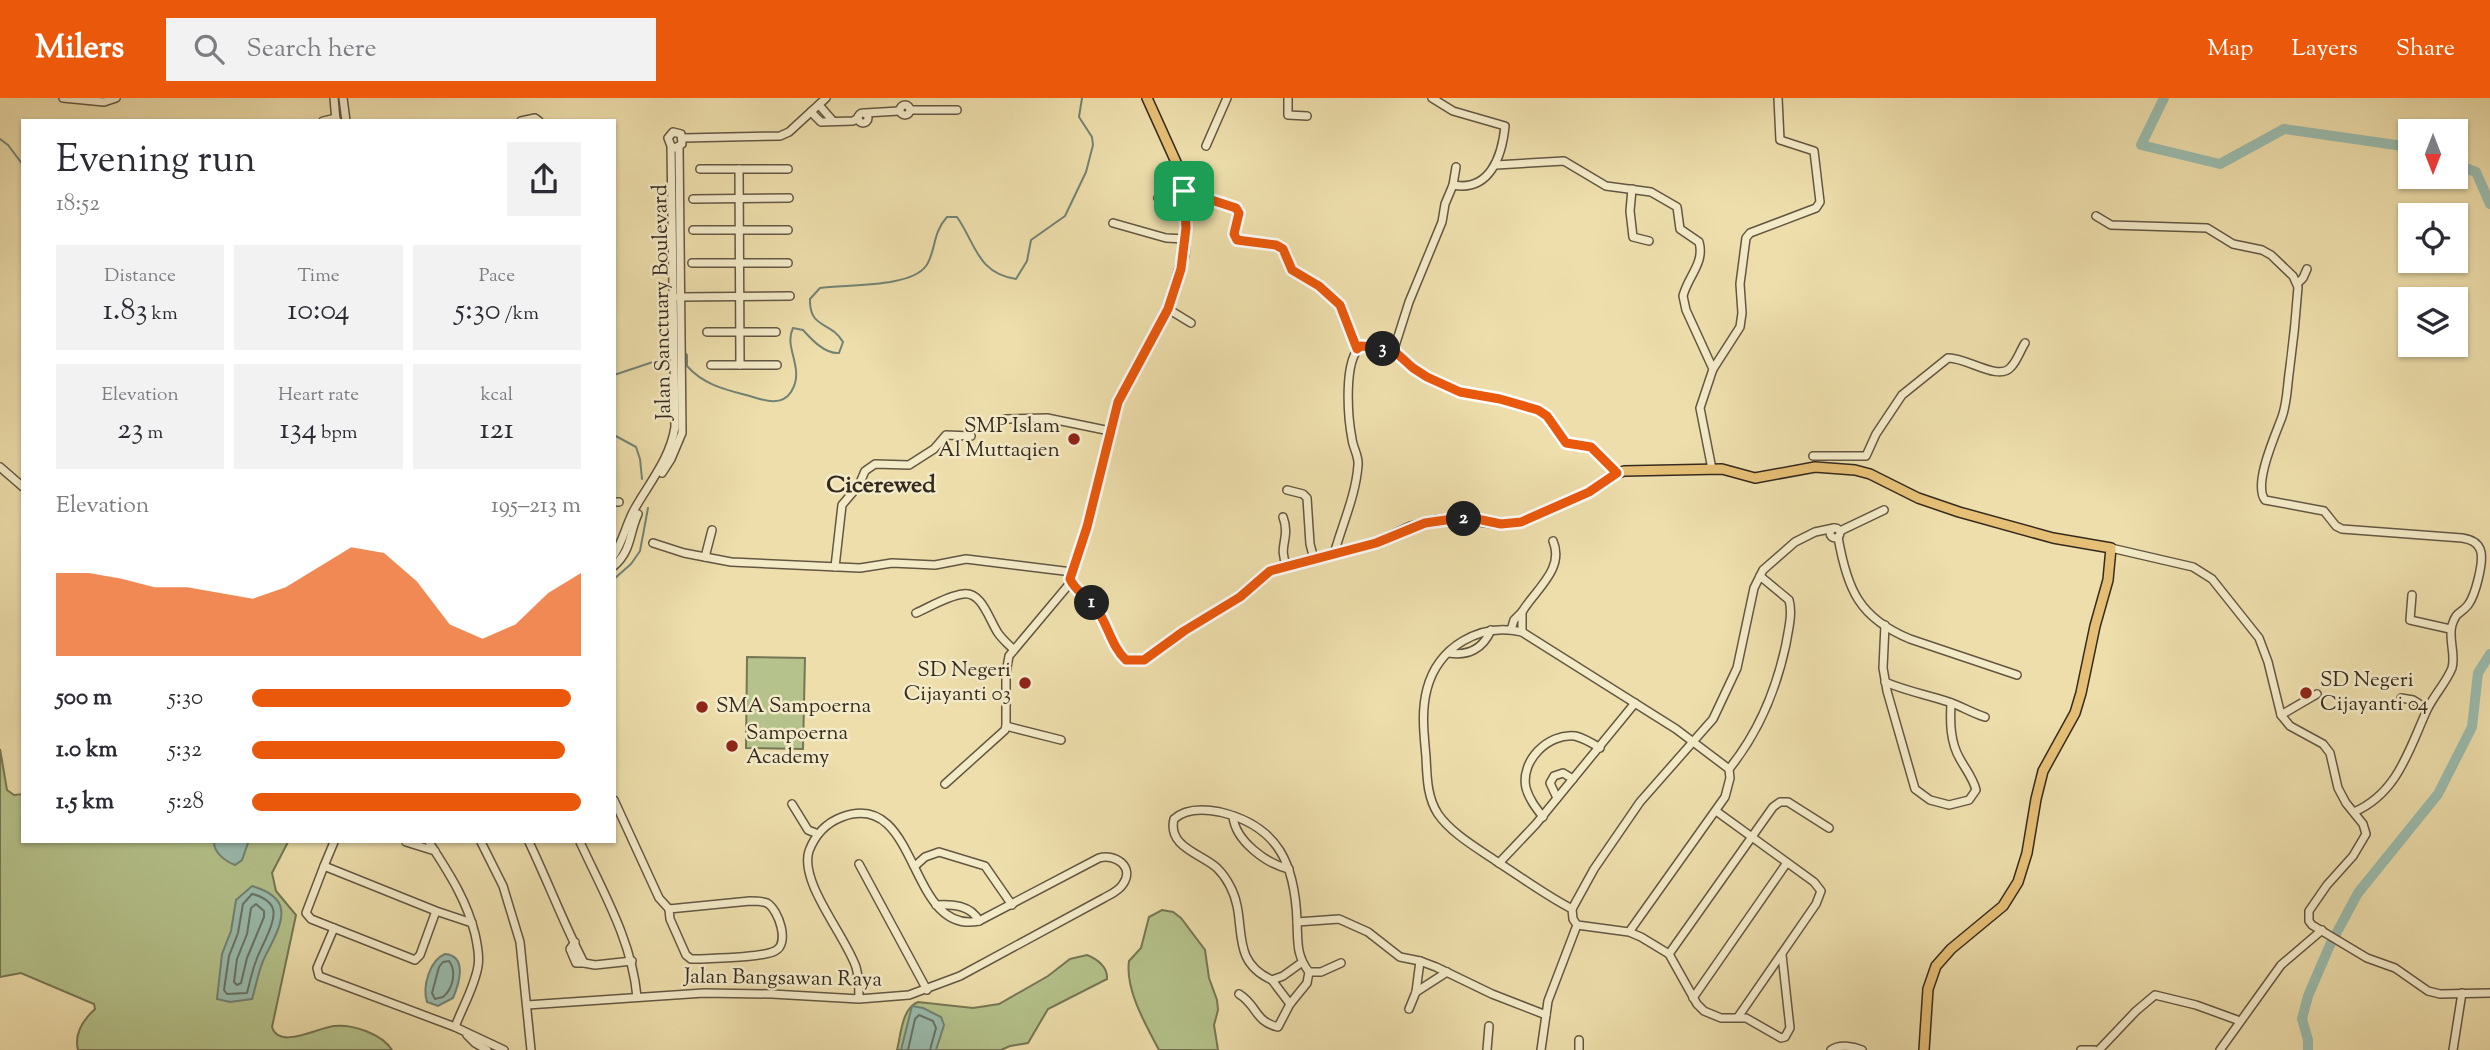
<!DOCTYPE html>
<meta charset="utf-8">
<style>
:root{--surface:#fff;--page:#f2f2f3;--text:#2b2b33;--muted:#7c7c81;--accent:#ea580c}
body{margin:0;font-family:"Sorts Mill Goudy",serif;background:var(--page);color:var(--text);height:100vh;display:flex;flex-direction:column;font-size:26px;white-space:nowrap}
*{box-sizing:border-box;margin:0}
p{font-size:23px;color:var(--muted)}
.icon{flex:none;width:38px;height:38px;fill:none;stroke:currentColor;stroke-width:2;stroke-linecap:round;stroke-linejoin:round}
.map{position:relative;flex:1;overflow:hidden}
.side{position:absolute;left:21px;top:21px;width:595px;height:724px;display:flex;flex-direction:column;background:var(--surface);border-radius:0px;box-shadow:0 2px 5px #0004}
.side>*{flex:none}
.needle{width:46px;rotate:180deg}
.controls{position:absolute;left:2398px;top:21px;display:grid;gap:14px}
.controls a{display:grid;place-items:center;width:70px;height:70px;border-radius:0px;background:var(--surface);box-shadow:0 2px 5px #0004;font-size:35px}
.pin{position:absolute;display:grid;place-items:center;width:60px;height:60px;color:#fff;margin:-30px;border-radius:14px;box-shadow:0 4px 10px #0006}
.km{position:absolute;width:35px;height:35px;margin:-18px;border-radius:50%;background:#222;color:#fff;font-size:19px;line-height:35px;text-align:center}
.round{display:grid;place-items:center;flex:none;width:74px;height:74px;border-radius:0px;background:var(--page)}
.headline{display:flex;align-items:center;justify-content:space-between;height:119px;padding:0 35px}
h1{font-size:38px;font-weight:600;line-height:52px}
.stats{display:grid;grid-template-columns:repeat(3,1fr);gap:10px;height:119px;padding:7px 35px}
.stats div{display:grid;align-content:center;border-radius:0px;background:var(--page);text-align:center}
.stats b{font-size:30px;font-weight:600}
.stats small{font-size:19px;font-weight:400}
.stats p{font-size:19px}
.chart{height:196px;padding:14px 35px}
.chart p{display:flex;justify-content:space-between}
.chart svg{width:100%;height:126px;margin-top:7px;fill:var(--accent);opacity:.7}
ul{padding:0 35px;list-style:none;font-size:23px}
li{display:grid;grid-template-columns:112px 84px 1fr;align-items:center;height:52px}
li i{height:18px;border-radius:9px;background:var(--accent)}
header{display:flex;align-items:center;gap:42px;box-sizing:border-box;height:98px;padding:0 35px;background:var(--accent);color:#fff}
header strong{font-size:33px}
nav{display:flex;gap:38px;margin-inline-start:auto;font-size:24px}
.search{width:490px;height:63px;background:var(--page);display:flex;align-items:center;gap:18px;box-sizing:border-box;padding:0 24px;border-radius:0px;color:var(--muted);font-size:26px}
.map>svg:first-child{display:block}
.green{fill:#b5c28b;stroke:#757655;stroke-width:2}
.water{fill:#9abcae;stroke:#728275;stroke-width:2}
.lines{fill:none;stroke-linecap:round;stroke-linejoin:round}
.shore{stroke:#687366;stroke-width:2}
.stream{stroke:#728275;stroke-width:2}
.river{stroke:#9abcae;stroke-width:10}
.minor-casing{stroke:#635742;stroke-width:10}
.major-casing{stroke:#352a1f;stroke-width:12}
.minor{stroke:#f3eac8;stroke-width:7}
.major{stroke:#e6bf76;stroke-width:9}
.route-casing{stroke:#fff;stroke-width:14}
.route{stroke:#ea580c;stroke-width:9}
.poi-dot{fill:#8f2418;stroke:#f3eac8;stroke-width:2.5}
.labels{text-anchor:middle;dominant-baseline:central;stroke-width:5;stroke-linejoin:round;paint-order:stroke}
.street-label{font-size:21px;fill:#352a1f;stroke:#f3eac8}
.poi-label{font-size:21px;fill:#352a1f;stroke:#f3eac8;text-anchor:start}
.quarter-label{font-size:24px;font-weight:bold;fill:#352a1f;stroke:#f3eac8}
</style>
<header>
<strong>Milers</strong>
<div class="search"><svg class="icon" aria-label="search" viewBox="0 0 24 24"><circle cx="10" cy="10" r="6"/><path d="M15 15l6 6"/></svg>Search here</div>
<nav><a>Map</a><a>Layers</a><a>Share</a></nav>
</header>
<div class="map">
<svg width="2490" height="952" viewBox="0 0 2490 952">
<rect width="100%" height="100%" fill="#eddeab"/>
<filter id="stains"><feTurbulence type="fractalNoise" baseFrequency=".00286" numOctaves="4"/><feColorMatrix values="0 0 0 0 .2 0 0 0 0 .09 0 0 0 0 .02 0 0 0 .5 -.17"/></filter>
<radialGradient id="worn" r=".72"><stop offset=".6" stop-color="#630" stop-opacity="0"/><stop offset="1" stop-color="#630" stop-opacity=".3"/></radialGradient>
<g class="green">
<path d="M747,559L805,560L803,651L746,650Z"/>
<path d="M0,651L7,692L14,697L23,696V744H288L272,775L276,793L296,817L272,929C279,952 317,930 334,928C353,926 382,936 392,952H78C74,936 83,922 95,911L94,906L21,875L0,879Z"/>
<path d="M1162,812L1173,814L1181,820L1205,852L1209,880L1217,902L1218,912L1214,927L1218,952H1159C1146,927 1125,892 1129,863L1141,850L1149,819Z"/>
<path d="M1087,857C1097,861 1108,869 1107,881L1048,911L1028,945L1010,948L1001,952H897C901,936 902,910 918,904L973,910L999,906L1048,878L1070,861Z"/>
</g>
<g class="water">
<path d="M214,744H247L248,745L242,762L235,767C225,763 214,755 214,744Z"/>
<path d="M252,788C262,791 279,798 281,811C284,827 269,849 263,863C258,875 256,888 252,901L230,904L217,901L222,856L231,833L236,802Z"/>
<path d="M445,856C468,858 459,886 453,900L438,908L427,904C422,888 430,862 445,856Z"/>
<path d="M912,908L923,910L941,919L944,927L936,952H901Z"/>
</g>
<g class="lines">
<g class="shore">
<path d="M252,796C259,797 271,803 273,811C277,824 260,850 256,863C252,873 250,884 247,895L227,896L224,892L229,858L238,835L243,806Z"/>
<path d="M256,806L264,813V819L247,860L241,885L237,887L234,884L237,861L247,836L251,810Z"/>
<path d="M449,863C457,873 453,891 443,899L435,901L432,895L439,869L443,864Z"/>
<path d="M908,952L915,921L919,917L933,923L936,930L930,952"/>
</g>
<g class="stream">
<path d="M0,41L8,47L23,67"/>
<path d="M683,253L687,257V268C703,286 723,291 746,297C760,301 781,310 791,294C806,271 783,250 793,230L803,232C812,242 825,256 839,255L843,244C831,223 809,231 810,201L820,190C846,186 910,190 926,168C936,154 932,135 947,119H957C976,146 977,175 1016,181L1027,163L1031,142L1065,118L1086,74L1093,47L1092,39L1079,19L1082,0"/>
<path d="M614,277L656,263L671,255"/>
<path d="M614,337L636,349L640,361L642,381"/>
<path d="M614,481L631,466L640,453L648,410"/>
</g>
<g class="river">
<path d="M2164,0L2141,47L2220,66L2284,31L2410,49"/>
<path d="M2455,66L2476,74L2490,106"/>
<path d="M2308,952V942L2302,921L2308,898L2330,847L2358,795L2438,696L2472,629L2478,575L2490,556"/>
</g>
<g class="minor-casing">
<g id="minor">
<path d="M63,0L104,4L116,0"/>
<path d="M334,0L336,23"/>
<path d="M343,0L346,23"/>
<path d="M1288,0V17L1307,18"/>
<circle cx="905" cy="12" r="5"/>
<path d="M819,7L833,23"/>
<path d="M910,12H957"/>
<path d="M811,14L821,24L853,23L858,20"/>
<circle cx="863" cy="20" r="5"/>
<path d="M865,15L899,13"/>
<path d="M323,23L336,20"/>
<path d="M521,23L535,20L539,23"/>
<path d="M683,40L780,38L789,34L826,0"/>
<path d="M1206,48L1227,0"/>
<path d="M1496,67L1564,63L1606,88L1651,94L1677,109L1680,131L1699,144C1705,165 1688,178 1683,198L1686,212L1713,271L1700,310L1712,371"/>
<path d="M700,71H788"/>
<path d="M739,71L740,267"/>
<path d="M1453,87L1456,69"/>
<path d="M1632,91L1630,113L1633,139L1649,143"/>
<path d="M1158,100L1184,93L1207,103L1236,110L1239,115L1234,136L1235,141L1276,147L1283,151L1292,172L1319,188L1340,207L1357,251"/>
<path d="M693,101L789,100"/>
<path d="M2096,118L2111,127L2207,130L2233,146L2262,152L2271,157L2293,178L2298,189C2296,218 2293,247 2289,276C2287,291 2287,305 2282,319C2275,338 2253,386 2265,402L2324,413L2336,428L2342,431L2462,440C2469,441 2477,444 2480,451C2485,462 2475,498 2468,507C2460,517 2457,512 2452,527C2448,541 2456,556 2452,570C2446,585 2434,597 2427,612C2409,651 2398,695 2354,714"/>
<path d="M1113,125L1166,140L1185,141"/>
<path d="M693,132H788"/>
<path d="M692,165H788"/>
<path d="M2298,185L2303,180L2307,171"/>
<path d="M679,199L790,198"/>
<path d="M1168,211L1191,225"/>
<path d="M707,234H776"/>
<path d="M1392,251C1411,271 1438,290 1465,295C1489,300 1516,302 1538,312C1551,319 1556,335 1566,344L1591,349L1617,375"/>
<path d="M711,267H777"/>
<path d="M1713,271L1740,229L1742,215L1740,186L1746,140L1750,135L1816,110L1820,104L1814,53L1780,42L1778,0"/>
<path d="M995,324L1005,321L1047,320L1110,333"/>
<path d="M1813,358H1866L1876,336L1902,297L1948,260C1966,259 1999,284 2011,269C2017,263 2020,253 2025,245"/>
<path d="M0,369L23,389"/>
<path d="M662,375L671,361L682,335L679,49"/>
<path d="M1287,392L1303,396L1307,400L1310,446L1314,461"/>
<path d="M614,404H619"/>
<path d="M1283,419C1291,440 1277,449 1287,468"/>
<circle cx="1835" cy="435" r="5"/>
<path d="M1840,433L1884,412"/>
<path d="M1838,439C1847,491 1859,520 1910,541L2017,577"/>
<path d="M653,445L684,455L731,464L860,470L892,465L935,467L966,461L1072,474"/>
<path d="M2111,450L2193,469L2212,481L2259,540L2268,564L2281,617L2290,628L2323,646L2330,655L2338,690L2346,705L2363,726L2366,736L2353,758L2327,787L2309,813V823L2312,827L2367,860L2395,870L2428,893L2440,896L2490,895"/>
<path d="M1334,456C1342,427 1356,397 1358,367C1359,358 1353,350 1352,341C1348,320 1343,262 1361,248L1392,251L1395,248L1409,204L1442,124L1445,106L1453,87C1490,94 1502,58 1505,28L1453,13L1432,0"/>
<path d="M614,457C623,443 626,427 634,412C649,385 670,361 675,329L671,48L668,40L673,34L681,36L682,46L675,50L671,48"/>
<path d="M705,459L712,432"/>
<path d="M614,468C632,452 629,435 638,416"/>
<path d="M835,469L842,407L859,387L865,373L875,366L909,367L934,351L946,337L971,338"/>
<path d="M2412,497L2410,522L2450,531"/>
<path d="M916,515C930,509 947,498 963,496C982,493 989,522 998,535C1002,541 1008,546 1013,551"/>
<path d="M1885,527L1883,570L1887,593L1915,691L1930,702L1949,707L1969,702L1976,692C1973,680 1966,672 1960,661C1950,644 1950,624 1951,605"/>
<path d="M1511,532L1514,522L1522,514C1535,492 1565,471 1553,443"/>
<path d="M1522,534V514"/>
<path d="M1449,555C1468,558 1483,551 1491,532"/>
<path d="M1885,584C1906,593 1928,597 1949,604C1961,608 1972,615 1985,619"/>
<path d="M2401,600L2413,602L2427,611"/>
<path d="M2281,617L2317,596"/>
<path d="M1006,628L1061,642"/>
<path d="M1729,671C1759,634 1776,593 1786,546C1788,533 1793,516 1789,502L1760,478"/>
<path d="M945,686L1005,632L1006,628V575L1009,558L1071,484"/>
<path d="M1557,700L1550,685L1554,678L1563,675L1573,681"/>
<path d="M614,702L659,800L669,811"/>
<path d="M792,706L808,732L818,736"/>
<path d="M1716,713L1814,784L1821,793L1816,806L1738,919"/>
<path d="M1233,718C1235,743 1267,766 1289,771"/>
<path d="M1543,719C1536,710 1529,701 1526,690C1520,663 1548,635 1575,638C1584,640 1592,645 1600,650"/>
<path d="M406,744L435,753"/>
<path d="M429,744C448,774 466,800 475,836C477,846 480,857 478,868C475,888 462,910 455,929"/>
<path d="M481,744L503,788L520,844L531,952"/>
<path d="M529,744C548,784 564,826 584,865H576L570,851L575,844"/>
<path d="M580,744C603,794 632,843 637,899"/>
<path d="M1499,765L1536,726L1635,605"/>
<path d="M859,766L927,892"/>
<path d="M324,768L334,744"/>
<path d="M915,768L925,759L939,754L985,768L1012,807"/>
<path d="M750,803C756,803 762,803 767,805C779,812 790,846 775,853C760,860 716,860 698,861H691L686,857L670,821L669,811Z"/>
<path d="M936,807C952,806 971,807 979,823"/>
<path d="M1572,811L1594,771L1640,704L1713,621L1737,570L1754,490L1763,472L1795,444L1815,434L1834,430"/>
<path d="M436,813L420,857L415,862L311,821L306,815L324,768L436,813L472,825"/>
<path d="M1297,824L1339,821L1368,834L1400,859L1420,863"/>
<path d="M334,830L317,870L319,878L455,929L504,952"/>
<path d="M1629,834L1725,699L1730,680L1729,671L1676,631L1522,534C1480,524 1438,549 1427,591C1421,614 1424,636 1426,659C1427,679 1427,699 1438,716C1451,735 1477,750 1496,763C1521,779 1545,797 1572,811L1573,821L1577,827L1629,834L1641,839L1669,856L1697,906L1704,913L1721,920H1746L1781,940L1785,939L1790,930L1782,857"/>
<path d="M1669,856L1773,709L1780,704H1788L1829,730"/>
<path d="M584,865L595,867L632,863"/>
<path d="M1309,874H1321L1341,865"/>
<path d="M1272,882L1290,906"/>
<path d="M1416,894L1447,874"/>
<path d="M1239,896C1258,908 1254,923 1278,929L1290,906L1307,885L1309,874C1296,857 1298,844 1297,823C1295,767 1279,728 1220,714C1205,711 1186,710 1174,721C1167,749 1202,756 1217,770C1222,775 1227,782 1230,788C1249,823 1227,862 1272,882L1283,878L1301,865"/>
<path d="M1693,900L1786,766"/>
<path d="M527,907L704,895L772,896L859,901L909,897L960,878L1104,800C1111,796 1119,793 1123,786C1135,769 1115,755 1099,760L979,823C907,838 920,690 842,719C826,725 815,737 809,753C799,784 845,837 856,869C859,879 859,891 859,901"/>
<path d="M1409,911L1416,894L1420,863L1436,869L1492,896L1546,917"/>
<path d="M467,937L475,945L487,952"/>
<path d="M1487,952L1489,928"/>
<path d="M1541,952L1548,903L1577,827"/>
<path d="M1579,952V942"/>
<path d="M1831,952C1839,946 1853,948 1862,952"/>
<path d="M2081,952H2094"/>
<path d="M2099,952L2136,913L2155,897L2196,907L2240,923"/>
<path d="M2220,952L2281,867L2322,832"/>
<path d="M2453,952L2462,895"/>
</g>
</g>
<g class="major-casing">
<path id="major" d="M1147,0L1180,73L1186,111L1184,157L1168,211L1118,304L1087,429L1070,481C1075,493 1088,500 1096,510C1108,526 1111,548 1127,562H1144L1184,533L1240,499L1270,473L1376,445L1411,429L1438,422L1466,421L1501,426L1521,424L1589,394L1611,378L1624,373L1722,371L1755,380L1815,369L1855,372L1870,376L1918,400L1959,414L2053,440L2111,450L2108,482L2095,528L2081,595L2075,615L2043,673L2036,701L2027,755L2018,784L2003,808L1951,851L1936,868L1928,891L1924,952"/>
</g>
<use href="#minor" class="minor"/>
<use href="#major" class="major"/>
</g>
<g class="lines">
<g class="route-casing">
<path id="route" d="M1184,93L1236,110L1239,115L1234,136L1237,142L1276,147L1283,151L1292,172L1319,188L1340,207L1357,251L1361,248L1392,251L1413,270L1427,279L1460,294L1500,301L1538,312L1547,318L1566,345L1591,349L1617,375L1589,394L1521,424L1501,426L1477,421H1453L1425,425L1376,445L1270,473L1240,499L1184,533L1144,562H1126C1111,548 1108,526 1096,510C1088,499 1075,493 1070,481L1087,429L1118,304L1168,211L1181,171L1186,130Z"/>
</g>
<use href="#route" class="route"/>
</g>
<g class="poi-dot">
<circle cx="1074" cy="341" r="7"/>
<circle cx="1025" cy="585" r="7"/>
<circle cx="2306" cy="595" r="7"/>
<circle cx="702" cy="609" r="7"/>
<circle cx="732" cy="648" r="7"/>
</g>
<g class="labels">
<g class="street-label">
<text transform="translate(663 204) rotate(-91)">Jalan Sanctuary Boulevard</text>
<text transform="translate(783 881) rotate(1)">Jalan Bangsawan Raya</text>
</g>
<g class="poi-label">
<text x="1060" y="329" text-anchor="end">SMP Islam<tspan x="1060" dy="24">Al Muttaqien</tspan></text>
<text x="1011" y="573" text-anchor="end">SD Negeri<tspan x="1011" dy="24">Cijayanti 03</tspan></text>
<text x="2320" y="583">SD Negeri<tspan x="2320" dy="24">Cijayanti 04</tspan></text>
<text x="716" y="609">SMA Sampoerna</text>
<text x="746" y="636">Sampoerna<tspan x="746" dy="24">Academy</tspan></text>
</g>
<g class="quarter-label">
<text x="881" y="388">Cicerewed</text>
</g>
</g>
<rect width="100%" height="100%" filter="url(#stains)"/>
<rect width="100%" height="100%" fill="url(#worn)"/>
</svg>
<div class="controls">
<a><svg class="needle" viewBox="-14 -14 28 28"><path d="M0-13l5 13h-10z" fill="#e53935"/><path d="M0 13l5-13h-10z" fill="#7c7c81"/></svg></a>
<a><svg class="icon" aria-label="locate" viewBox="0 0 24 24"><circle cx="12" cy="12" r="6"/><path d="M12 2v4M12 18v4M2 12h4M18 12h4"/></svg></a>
<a><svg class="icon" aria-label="layers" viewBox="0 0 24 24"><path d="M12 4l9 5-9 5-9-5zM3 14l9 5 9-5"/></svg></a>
</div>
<div class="pin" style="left:1184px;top:93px;background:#1e9e55"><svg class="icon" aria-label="arrive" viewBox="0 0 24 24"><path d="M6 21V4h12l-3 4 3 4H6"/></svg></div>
<b class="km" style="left:1092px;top:505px">1</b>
<b class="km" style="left:1464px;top:421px">2</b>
<b class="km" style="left:1383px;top:251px">3</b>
<section class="side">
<div class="headline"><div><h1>Evening run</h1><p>18:52</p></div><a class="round"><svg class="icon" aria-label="share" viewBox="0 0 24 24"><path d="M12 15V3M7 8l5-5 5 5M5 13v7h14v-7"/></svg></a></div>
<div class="stats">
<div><p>Distance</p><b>1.83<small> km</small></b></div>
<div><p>Time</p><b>10:04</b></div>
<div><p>Pace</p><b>5:30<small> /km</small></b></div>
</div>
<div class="stats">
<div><p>Elevation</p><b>23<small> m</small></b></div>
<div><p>Heart rate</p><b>134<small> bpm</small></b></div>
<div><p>kcal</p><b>121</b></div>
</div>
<div class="chart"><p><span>Elevation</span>195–213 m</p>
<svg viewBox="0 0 160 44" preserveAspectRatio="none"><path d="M0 44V15L10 15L20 17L30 20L40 20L50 22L60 24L70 20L80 13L90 6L100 8L110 18L120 33L130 38L140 33L150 22L160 15V44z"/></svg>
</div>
<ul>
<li><b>500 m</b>5:30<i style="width:97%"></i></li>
<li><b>1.0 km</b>5:32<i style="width:95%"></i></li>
<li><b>1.5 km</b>5:28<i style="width:100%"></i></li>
</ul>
</section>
</div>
